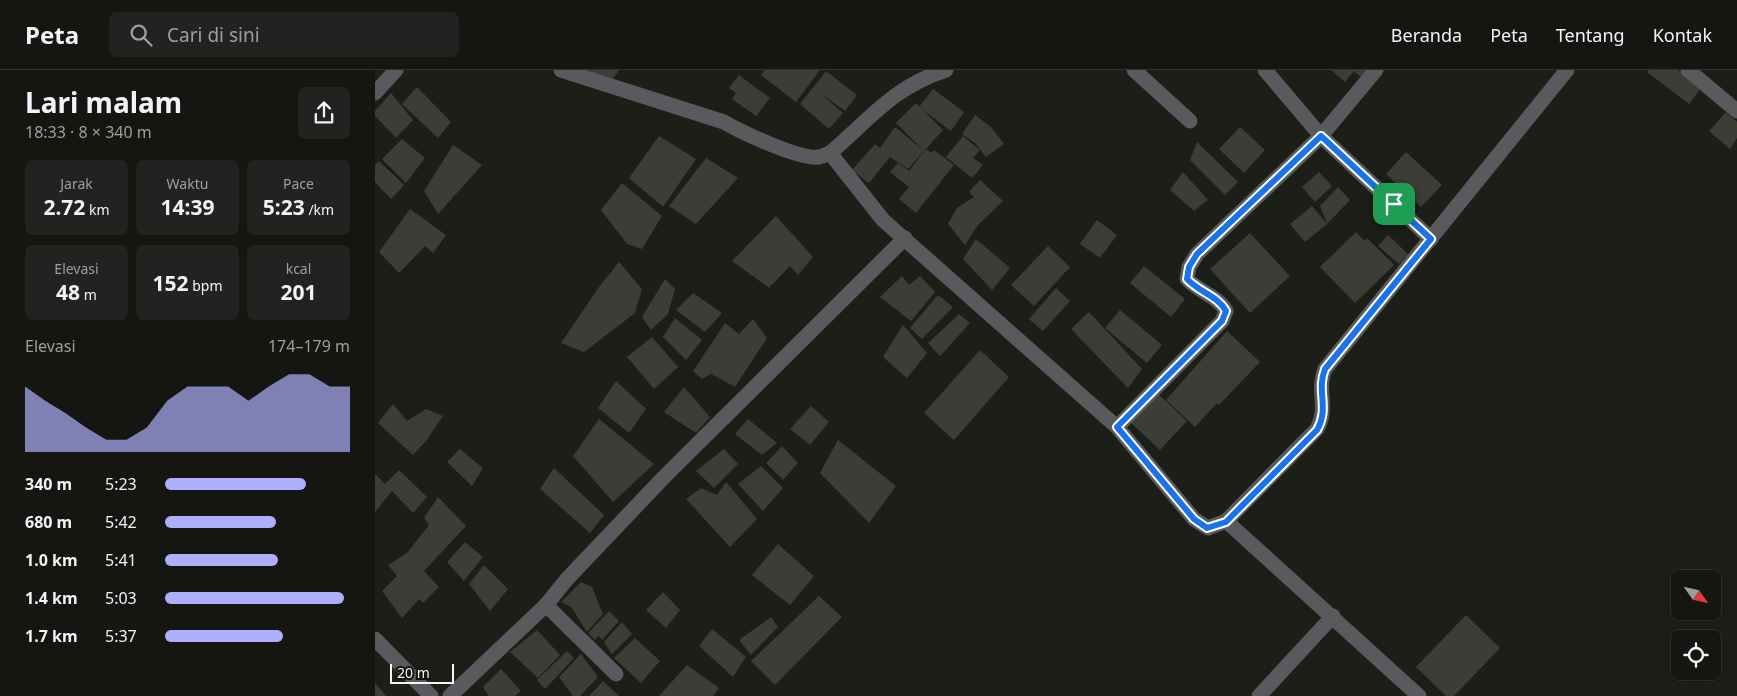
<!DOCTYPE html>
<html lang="id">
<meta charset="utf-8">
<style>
:root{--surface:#151612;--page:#222320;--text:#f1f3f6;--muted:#9d9f9f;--line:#343532;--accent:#adaffb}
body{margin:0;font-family:"Noto Sans",sans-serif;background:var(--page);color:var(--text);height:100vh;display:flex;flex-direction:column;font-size:19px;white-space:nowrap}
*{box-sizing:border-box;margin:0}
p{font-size:16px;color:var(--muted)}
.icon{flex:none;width:28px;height:28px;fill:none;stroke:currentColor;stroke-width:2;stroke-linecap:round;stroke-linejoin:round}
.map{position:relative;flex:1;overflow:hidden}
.side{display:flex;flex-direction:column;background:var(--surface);width:375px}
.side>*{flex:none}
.needle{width:32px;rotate:124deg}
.buttons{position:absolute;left:1296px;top:500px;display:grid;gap:10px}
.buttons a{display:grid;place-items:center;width:50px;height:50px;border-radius:8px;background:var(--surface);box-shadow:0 1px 4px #0004,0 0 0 1px var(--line);font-size:25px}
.scale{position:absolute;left:15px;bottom:12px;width:64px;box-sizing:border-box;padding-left:5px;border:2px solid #f4f5f1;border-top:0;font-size:14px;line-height:18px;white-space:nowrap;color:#f4f5f1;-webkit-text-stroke:4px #13150f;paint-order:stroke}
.pin{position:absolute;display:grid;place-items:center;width:42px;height:42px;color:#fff;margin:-21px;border-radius:10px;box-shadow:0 2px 8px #0006}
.round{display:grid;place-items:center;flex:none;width:52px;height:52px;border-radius:8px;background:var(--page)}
.headline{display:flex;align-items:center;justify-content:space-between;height:85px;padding:0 25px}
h1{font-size:28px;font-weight:700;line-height:38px}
.figures{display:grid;grid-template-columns:repeat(3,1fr);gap:8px;height:85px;padding:5px 25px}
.figures div{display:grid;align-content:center;border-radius:8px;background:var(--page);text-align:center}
.figures b{font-size:21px;font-weight:700}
.figures small{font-size:14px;font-weight:400}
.figures p{font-size:14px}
.chart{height:140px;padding:10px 25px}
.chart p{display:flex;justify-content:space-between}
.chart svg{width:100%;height:90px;margin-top:5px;fill:var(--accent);opacity:.7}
ul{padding:0 25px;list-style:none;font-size:16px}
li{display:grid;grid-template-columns:80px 60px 1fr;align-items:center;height:38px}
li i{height:12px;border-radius:6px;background:var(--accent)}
header{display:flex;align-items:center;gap:30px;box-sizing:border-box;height:70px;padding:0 25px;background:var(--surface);border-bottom:1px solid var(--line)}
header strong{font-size:24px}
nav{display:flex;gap:28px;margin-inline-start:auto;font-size:18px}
.search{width:350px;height:45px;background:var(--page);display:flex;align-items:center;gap:12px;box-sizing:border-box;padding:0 18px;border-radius:8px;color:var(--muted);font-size:19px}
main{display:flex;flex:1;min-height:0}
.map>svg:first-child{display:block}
.building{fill:#3b3d36}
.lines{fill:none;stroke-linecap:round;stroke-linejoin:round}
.street{stroke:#595a5d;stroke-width:15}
.route-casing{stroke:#fff;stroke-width:10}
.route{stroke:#1a73e8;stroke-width:6}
</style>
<header>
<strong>Peta</strong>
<div class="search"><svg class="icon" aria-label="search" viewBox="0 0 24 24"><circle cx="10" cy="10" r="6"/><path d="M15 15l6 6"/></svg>Cari di sini</div>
<nav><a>Beranda</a><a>Peta</a><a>Tentang</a><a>Kontak</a></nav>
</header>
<main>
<section class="side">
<div class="headline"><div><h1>Lari malam</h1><p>18:33 · 8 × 340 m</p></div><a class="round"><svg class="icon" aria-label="share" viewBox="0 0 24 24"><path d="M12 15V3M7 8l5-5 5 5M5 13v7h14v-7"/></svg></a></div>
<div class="figures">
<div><p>Jarak</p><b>2.72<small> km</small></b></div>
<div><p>Waktu</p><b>14:39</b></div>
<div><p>Pace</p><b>5:23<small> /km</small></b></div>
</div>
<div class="figures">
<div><p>Elevasi</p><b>48<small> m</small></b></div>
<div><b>152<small> bpm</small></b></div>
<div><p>kcal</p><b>201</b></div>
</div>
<div class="chart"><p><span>Elevasi</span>174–179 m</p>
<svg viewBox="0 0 160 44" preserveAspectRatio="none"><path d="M0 44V12L10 19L20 25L30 32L40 38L50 38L60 32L70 19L80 12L90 12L100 12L110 19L120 12L130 6L140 6L150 12L160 12V44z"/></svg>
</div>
<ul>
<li><b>340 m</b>5:23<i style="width:76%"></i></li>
<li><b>680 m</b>5:42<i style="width:60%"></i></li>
<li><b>1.0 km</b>5:41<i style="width:61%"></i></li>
<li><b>1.4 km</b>5:03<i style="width:97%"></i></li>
<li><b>1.7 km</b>5:37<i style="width:64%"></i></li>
</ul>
</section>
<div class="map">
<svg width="1362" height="626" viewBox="0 0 1362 626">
<rect width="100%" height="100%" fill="#1c1e18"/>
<g class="building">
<path d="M206,0H244L235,13Z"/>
<path d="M390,0H445L421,32L386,5Z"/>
<path d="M956,0H993L987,8L979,1L970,12Z"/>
<path d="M1274,0H1303L1326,18L1314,34L1272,2Z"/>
<path d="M451,1L482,25L470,41L445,23L468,43L454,59L425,34Z"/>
<path d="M364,5L395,28L381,46L357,29L361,23L354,18Z"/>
<path d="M42,17L76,52L63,68L27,34Z"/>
<path d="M558,19L589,42L576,61L544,37Z"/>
<path d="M16,23L38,50L21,68L0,46V41Z"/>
<path d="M541,33L568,60L533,99L515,87L494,113L477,100L500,74L505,78L520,57L548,80L521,53Z"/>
<path d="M1351,42L1362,52V68L1355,79L1334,61Z"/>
<path d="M600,45L616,57L629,74L611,87L601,74L587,64Z"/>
<path d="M865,57L890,80L869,103L844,79Z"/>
<path d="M284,66L321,89L288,137L254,108Z"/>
<path d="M588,66L605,80L598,88L608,95L597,108L571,87Z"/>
<path d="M27,69L50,88L31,113L7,89Z"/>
<path d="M822,72L863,112L850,125L815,90Z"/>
<path d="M78,75L107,95L63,144L49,121Z"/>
<path d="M551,79L557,83L559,80L579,95L541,143L524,129L534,117L515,102L523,93L534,101Z"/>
<path d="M1031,82L1067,115L1046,137L1011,104Z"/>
<path d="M331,88L363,108L321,154L294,136Z"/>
<path d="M4,91L29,115L16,129L0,112V95Z"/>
<path d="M808,102L833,130L819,141L795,120Z"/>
<path d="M944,102L957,116L940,132L927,117Z"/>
<path d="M605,110L628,131L603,155L590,175L573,154L582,138L599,127L594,122Z"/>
<path d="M247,113L287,146L267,179L252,174L226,140Z"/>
<path d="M963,117L975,130L952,154L945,136Z"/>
<path d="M937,136L952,154L930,172L915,154Z"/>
<path d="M35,139L71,165L58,183L50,176L24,203L4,182Z"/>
<path d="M401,146L438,187L423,205L415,196L394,218L357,191Z"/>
<path d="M722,150L742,165L725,188L705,174Z"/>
<path d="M981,162L990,171L992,168L1019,195L980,233L945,197Z"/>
<path d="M875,163L915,206L875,243L835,199Z"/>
<path d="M1013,165L1033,184L1024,194L1003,176Z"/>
<path d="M601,169L635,198L617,220L588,189Z"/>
<path d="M673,176L695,197L659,236L636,215Z"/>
<path d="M244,192L267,219L260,243L209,282L186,273L224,217Z"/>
<path d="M769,196L810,229L796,247L755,213Z"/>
<path d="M527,206L534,215L545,206L560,222L536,251L505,227Z"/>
<path d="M290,209L300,219L293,244L276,260L267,247Z"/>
<path d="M681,218L695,231L668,261L654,249Z"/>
<path d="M318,223L347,243L330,262L301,240Z"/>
<path d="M563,225L578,237L547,269L535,258Z"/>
<path d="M745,240L787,275L772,293L730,258Z"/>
<path d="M714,242L767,299L753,318L696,259Z"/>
<path d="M584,244L595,253L565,286L553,273Z"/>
<path d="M300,248L327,270L311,290L288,267Z"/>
<path d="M378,249L392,268L360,317L336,304L327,309L318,301L350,253L364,264Z"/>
<path d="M528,255L552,283L532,308L508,287Z"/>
<path d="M852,261L885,292L844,335L824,315L842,333L820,357L791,330Z"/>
<path d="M277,267L303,297L279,319L252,287Z"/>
<path d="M605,280L634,307L579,370L549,343Z"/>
<path d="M241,311L271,339L254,363L223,338Z"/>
<path d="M309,317L335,347L321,363L289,342Z"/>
<path d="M781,322L812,351L785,380L754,351Z"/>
<path d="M18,334L32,351L51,339L68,346L51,371L38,385L3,353Z"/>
<path d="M436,336L454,352L435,375L415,359Z"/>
<path d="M224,349L279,394L238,432L198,386Z"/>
<path d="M373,349L402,373L387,385L360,364Z"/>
<path d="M463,370L521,416L494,453L445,403Z"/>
<path d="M407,376L423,393L408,410L391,393Z"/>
<path d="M85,379L108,398L97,416L72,392Z"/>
<path d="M349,379L363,394L339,418L321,401Z"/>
<path d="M386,396L408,418L388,441L363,414Z"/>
<path d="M179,398L229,445L215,463L165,419Z"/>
<path d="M24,400L52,427L38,443L17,421L0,442V404L10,414Z"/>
<path d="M351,412L382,449L355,477L311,429L326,418L342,425Z"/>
<path d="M63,427L91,456L49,501L64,517L48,533L44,529L27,548L7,521L22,506L13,495L32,483L54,455L49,448Z"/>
<path d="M90,472L108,487L89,511L72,492Z"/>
<path d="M403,474L439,506L415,535L377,505Z"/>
<path d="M109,495L133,519L115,541L94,514Z"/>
<path d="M206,512L217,517L228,544L212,562L197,538L186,532Z"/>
<path d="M288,522L305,540L291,558L271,540Z"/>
<path d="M444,526L467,547L400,615L376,591Z"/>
<path d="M234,541L244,551L227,570L224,566L220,570L213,563Z"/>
<path d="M1091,545L1125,578L1079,626H1071L1041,597Z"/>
<path d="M396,547L403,557L376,585L364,570Z"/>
<path d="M247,552L257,564L237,584L229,572Z"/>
<path d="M337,559L371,587L358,607L324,576Z"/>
<path d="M162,560L185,585L163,608L135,582Z"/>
<path d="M260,568L285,591L266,613L239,588Z"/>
<path d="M192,581L199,588L170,619L162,610Z"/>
<path d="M206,584L223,607L205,626H198L184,607Z"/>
<path d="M312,595L344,618L338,626H284Z"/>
<path d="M126,599L146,621L140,626H114L108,617Z"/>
<path d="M228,611L244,626H214Z"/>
<path d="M0,613L11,626H0Z"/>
</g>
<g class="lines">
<g class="street">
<path d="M186,0L349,52C366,62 425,90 444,87C448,86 452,84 455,83"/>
<path d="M571,0C518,17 495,49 455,83L508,150L742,357L819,449L833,458L851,451L942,359C954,337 941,321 950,299L1192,0"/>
<path d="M759,0L815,51"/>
<path d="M890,0L946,66L1056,169"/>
<path d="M1313,0L1362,41"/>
<path d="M0,23L21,0"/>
<path d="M742,357L847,251L851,241C843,226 824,222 812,209L814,197L822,184L946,66L1001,0"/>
<path d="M851,451L1044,626"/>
<path d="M171,535L241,604"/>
<path d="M0,569L56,626"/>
<path d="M75,626L171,535L192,509L289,407L530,168"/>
<path d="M884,626L958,546"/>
</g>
</g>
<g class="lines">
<g class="route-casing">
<path id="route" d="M946,66L1056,169L950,299C941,322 955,337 942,360L851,452L832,458L819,449L742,357L847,251L851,241C843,226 824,222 812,209L814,197L822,184Z"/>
</g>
<use href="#route" class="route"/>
</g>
</svg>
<div class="buttons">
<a><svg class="needle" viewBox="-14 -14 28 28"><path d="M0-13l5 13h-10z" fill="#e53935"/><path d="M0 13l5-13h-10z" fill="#9d9f9f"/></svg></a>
<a><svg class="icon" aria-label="locate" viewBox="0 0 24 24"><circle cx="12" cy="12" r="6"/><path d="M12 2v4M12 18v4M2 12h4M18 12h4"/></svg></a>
</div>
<div class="scale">20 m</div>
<div class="pin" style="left:1019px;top:134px;background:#1e9e55"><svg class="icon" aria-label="arrive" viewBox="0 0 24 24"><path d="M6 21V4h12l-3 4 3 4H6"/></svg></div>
</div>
</main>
